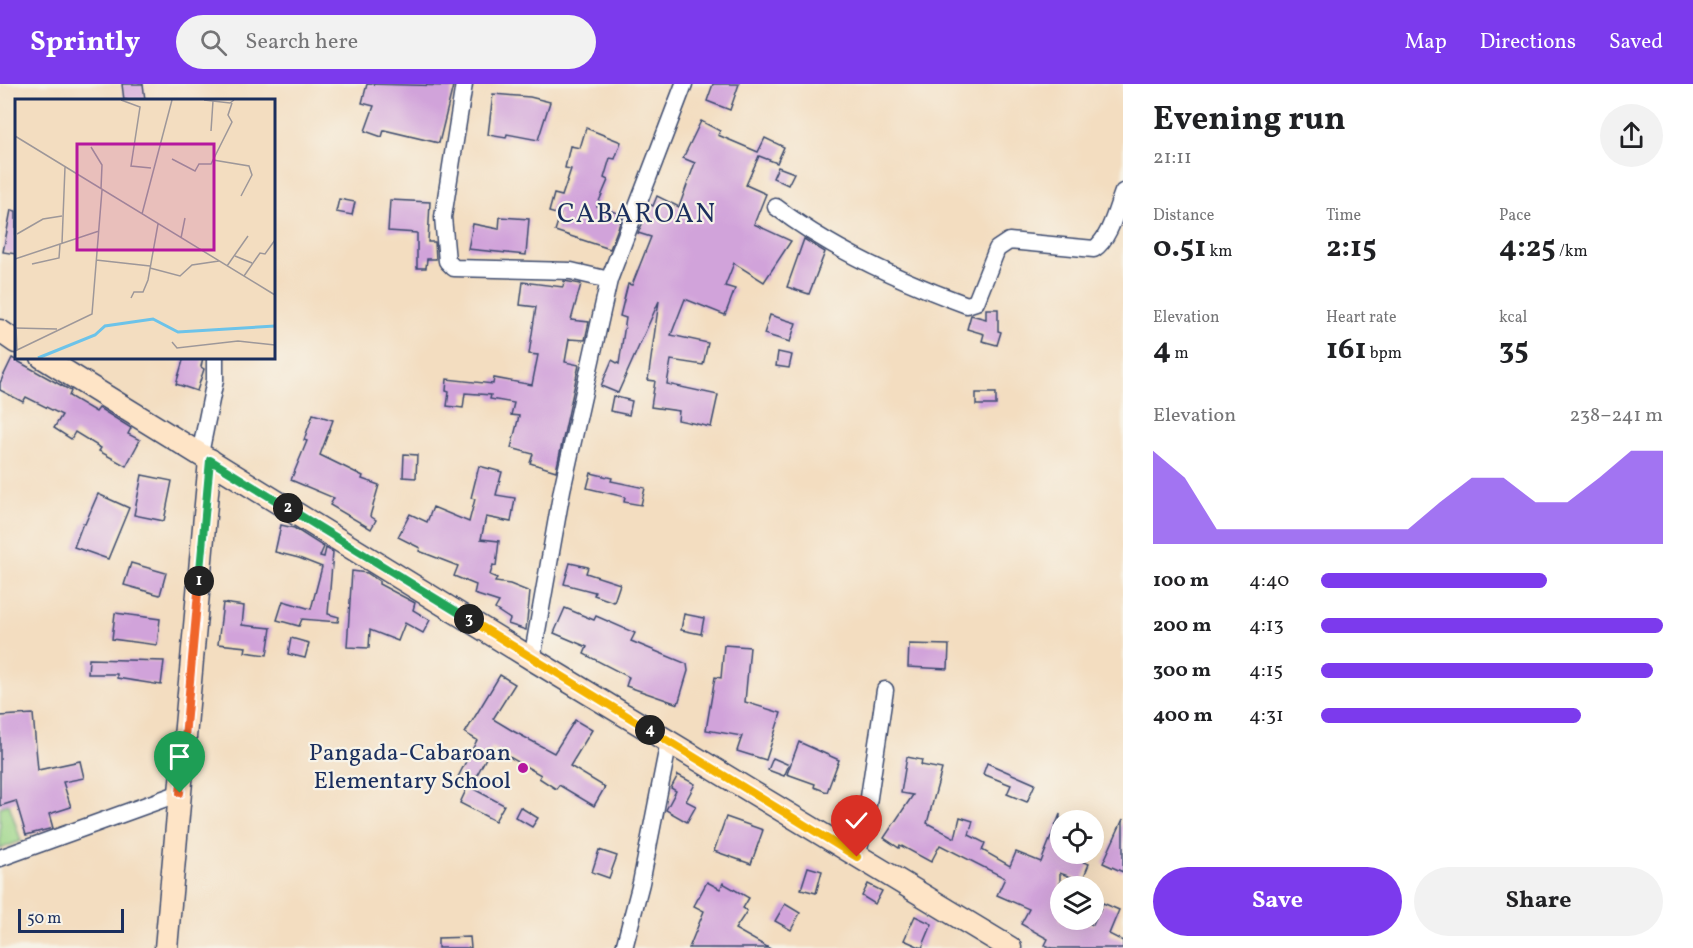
<!DOCTYPE html>
<meta charset="utf-8">
<style>
:root{--surface:#fff;--page:#f2f2f2;--text:#202124;--muted:#757577;--accent:#7c3aed}
body{margin:0;font-family:Vollkorn,serif;background:var(--page);color:var(--text);height:100vh;display:flex;flex-direction:column;font-size:22px;white-space:nowrap}
*{box-sizing:border-box;margin:0}
p{font-size:20px;color:var(--muted)}
.icon{flex:none;width:33px;height:33px;fill:none;stroke:currentColor;stroke-width:2;stroke-linecap:round;stroke-linejoin:round}
.map{position:relative;flex:1;overflow:hidden}
.details{display:flex;flex-direction:column;background:var(--surface);width:570px}
.details>*{flex:none}
.controls{position:absolute;left:1050px;top:726px;display:grid;gap:12px}
.controls a{display:grid;place-items:center;width:54px;height:54px;border-radius:50%;background:var(--surface);box-shadow:0 6px 24px #0002;font-size:30px}
.scale{position:absolute;left:18px;bottom:15px;width:106px;box-sizing:border-box;padding-left:6px;border:3px solid #1b2f5e;border-top:0;font-size:16px;line-height:21px;white-space:nowrap;color:#1b2f5e;-webkit-text-stroke:4px #f7f3e8;paint-order:stroke}
.pin{position:absolute;display:grid;place-items:center;width:51px;height:51px;color:#fff;margin:-62px -26px;border-radius:50% 50% 50% 0;rotate:-45deg;box-shadow:0 0 6px #0007}
.pin .icon{rotate:45deg}
.km{position:absolute;width:30px;height:30px;margin:-15px;border-radius:50%;background:#222;color:#fff;font-size:16px;line-height:30px;text-align:center}
.round{display:grid;place-items:center;flex:none;width:63px;height:63px;border-radius:32px;background:var(--page)}
.summary{display:flex;align-items:center;justify-content:space-between;height:102px;padding:0 30px}
h1{font-size:33px;font-weight:700;line-height:45px}
.stats{display:grid;grid-template-columns:repeat(3,1fr);gap:9px;height:102px;padding:6px 30px}
.stats div{display:grid;align-content:center}
.stats b{font-size:30px;font-weight:700}
.stats small{font-size:16px;font-weight:400}
.stats p{font-size:16px}
.chart{height:168px;padding:12px 30px}
.chart p{display:flex;justify-content:space-between}
.chart svg{width:100%;height:108px;margin-top:6px;fill:var(--accent);opacity:.7}
.action{display:flex;gap:12px;margin-top:auto;padding:12px 30px}
.action a{flex:1;height:69px;border-radius:36px;background:var(--accent);color:#fff;font-size:24px;font-weight:700;line-height:69px;text-align:center}
.action a+a{background:var(--page);color:var(--text)}
ul{padding:0 30px;list-style:none;font-size:20px}
li{display:grid;grid-template-columns:96px 72px 1fr;align-items:center;height:45px}
li i{height:15px;border-radius:8px;background:var(--accent)}
header{display:flex;align-items:center;gap:36px;box-sizing:border-box;height:84px;padding:0 30px;background:var(--accent);color:#fff}
header strong{font-size:28px}
nav{display:flex;gap:33px;margin-inline-start:auto;font-size:21px}
.search{width:420px;height:54px;background:var(--page);display:flex;align-items:center;gap:15px;box-sizing:border-box;padding:0 21px;border-radius:33px;color:var(--muted);font-size:22px}
main{display:flex;flex:1;min-height:0}
.map>svg:first-child{display:block}
.green{fill:#9cd588;stroke:#5c8273;stroke-width:1.5}
.building{fill:#d1a3da}
.lines{fill:none;stroke-linecap:round;stroke-linejoin:round}
.street-casing{stroke:#3b496d;stroke-width:19}
.secondary-casing{stroke:#3b496d;stroke-width:25}
.street{stroke:#fff;stroke-width:16}
.secondary{stroke:#fee4c6;stroke-width:22}
.split-1-casing{stroke:#fff;stroke-width:12}
.split-2-casing{stroke:#fff;stroke-width:12}
.split-3-casing{stroke:#fff;stroke-width:12}
.split-4-casing{stroke:#fff;stroke-width:12}
.split-5-casing{stroke:#fff;stroke-width:12}
.split-1{stroke:#f0652b;stroke-width:8}
.split-2{stroke:#22a559;stroke-width:8}
.split-3{stroke:#22a559;stroke-width:8}
.split-4{stroke:#f5b400;stroke-width:8}
.split-5{stroke:#f5b400;stroke-width:8}
.poi-dot{fill:#b5179e;stroke:#f7f3e8;stroke-width:2}
.labels{text-anchor:middle;dominant-baseline:central;stroke-width:4.5;stroke-linejoin:round;paint-order:stroke}
.poi-label{font-size:24px;fill:#1b2f5e;stroke:#f7f3e8;text-anchor:end}
.quarter-label{font-size:27px;letter-spacing:1.5px;fill:#1b2f5e;stroke:#f7f3e8}
.inset-river{fill:none;stroke:#6cc3e9;stroke-width:3}
.inset-road{fill:none;stroke:#9d9799;stroke-width:1.5}
.view{fill:#b5179e;fill-opacity:0.15;stroke:#b5179e;stroke-width:3}
.inset-edge{fill:none;stroke:#1b2f5e;stroke-width:3}
</style>
<header>
<strong>Sprintly</strong>
<div class="search"><svg class="icon" aria-label="search" viewBox="0 0 24 24"><circle cx="10" cy="10" r="6"/><path d="M15 15l6 6"/></svg>Search here</div>
<nav><a>Map</a><a>Directions</a><a>Saved</a></nav>
</header>
<main>
<div class="map">
<svg width="1123" height="864" viewBox="0 0 1123 864">
<rect width="100%" height="100%" fill="#f7f3e8"/>
<filter id="ink" filterUnits="userSpaceOnUse"><feTurbulence type="fractalNoise" baseFrequency=".0167" numOctaves="2"/><feDisplacementMap in="SourceGraphic" scale="12" xChannelSelector="R" yChannelSelector="G"/><feConvolveMatrix kernelMatrix="1 2 1 2 8 2 1 2 1" color-interpolation-filters="sRGB"/></filter>
<filter id="wash" filterUnits="userSpaceOnUse"><feTurbulence type="fractalNoise" baseFrequency=".008" numOctaves="4" result="noise"/><feDisplacementMap in="SourceGraphic" scale="24" xChannelSelector="R" yChannelSelector="G"/><feGaussianBlur stdDeviation="1.35" result="paint"/><feColorMatrix in="noise" values="0 0 0 0 0 0 0 0 0 0 0 0 0 0 0 0 0 1.4 0 .05"/><feComposite in="paint" operator="in"/></filter>
<g filter="url(#wash)">
<rect width="100%" height="100%" fill="#f3ddc0"/>
<path class="green" d="M9,720L21,757L0,765V723Z"/>
<g id="blocks">
<g class="building">
<path d="M122,0H143L145,16H124Z"/>
<path d="M367,0L453,2L439,59L384,46L382,53L365,47L374,22L362,19Z"/>
<path d="M713,0H739L730,26L707,17Z"/>
<path d="M493,10L530,13L550,18L538,56L507,50L506,54L488,51Z"/>
<path d="M701,37L720,47L718,51L758,68L765,54L784,63L777,79L759,72L746,101L766,110L754,140L791,157L764,198L734,179L725,202L735,205L725,231L685,215L671,251L708,259L703,281L671,276L667,300L718,311L711,343L678,336L679,327L651,323L655,297L648,296L659,217L618,309L601,302L612,276L619,280L626,234L620,232L628,200L632,201L651,153L638,149L651,121L653,122L657,112L679,123L695,79L683,74Z"/>
<path d="M586,44L621,58L615,75L610,74L604,94L608,96L597,122L623,131L610,165L555,147L560,131L549,128L554,110L562,112L571,85L565,84L570,62L580,64Z"/>
<path d="M778,83L794,89L788,101L773,94Z"/>
<path d="M339,115L355,118L352,131L336,128Z"/>
<path d="M390,116L430,118L428,158H435L436,175H427L426,184H417V149L388,147Z"/>
<path d="M11,126L16,127V170L3,168Z"/>
<path d="M500,133L529,135L526,171L468,165L473,140L499,145Z"/>
<path d="M804,155L825,168L809,210L787,203Z"/>
<path d="M564,197L581,200L571,236L589,238L585,256L569,255L565,278L579,281L556,387L530,379L533,370L511,364L519,332L511,331L514,319L490,315L491,311L465,309L463,324L447,322L449,308L446,307L447,295L493,300L494,294L532,301L538,271L529,270L536,223L520,221L523,198L563,203Z"/>
<path d="M986,225H998V247L1001,248L997,261L982,257L984,250L967,245L971,231L986,235Z"/>
<path d="M770,231L796,239L790,258L764,250Z"/>
<path d="M778,268L792,271L789,284L776,282Z"/>
<path d="M184,273H203L201,283L204,285L197,307L176,300Z"/>
<path d="M12,274L66,304L71,307L69,312L96,328L99,324L131,344L128,350L140,356L126,382L99,367L101,364L75,348L71,355L54,344L62,331L26,313L23,318L0,306V299Z"/>
<rect x="976" y="309" width="20" height="12"/>
<path d="M613,312L632,317L629,331L610,327Z"/>
<path d="M313,330L333,336L320,371L363,392L362,395L379,401L370,432L376,436L371,445L330,421L334,414L291,396L307,357L304,356Z"/>
<path d="M404,370L417,371L416,394L403,393Z"/>
<path d="M479,382L502,388L496,411L515,414L511,438L486,433L481,455L499,457L496,482L493,481L490,491L497,494L495,498L510,500L530,508L526,546L508,540L510,535L495,525L499,518L474,510L476,501L454,492L458,482L419,467L420,464L398,453L410,430L427,438L433,423L469,438L475,415L471,414Z"/>
<path d="M591,389L612,394L611,397L645,404L641,421L624,418L625,413L587,404Z"/>
<path d="M142,391L172,397L164,437L134,431Z"/>
<path d="M98,410L129,424L108,475L74,463L83,439L85,440Z"/>
<path d="M281,441L294,444L324,463L320,472L324,473L326,464L333,468L328,530L339,533L338,538L302,535L299,542L277,536L283,517L311,525L322,483L299,474L275,468Z"/>
<path d="M131,479L166,489L160,511L124,501Z"/>
<path d="M570,479L588,483L586,489L620,500L614,518L594,511L595,508L564,500Z"/>
<path d="M352,487L367,489L379,497V500L415,519L413,526L430,536L423,549L405,539L398,557L370,546L369,564L347,563Z"/>
<path d="M223,519L244,522L242,541L271,544L267,571L245,568L246,563L218,560Z"/>
<path d="M565,524L594,536L596,532L635,549L631,557L687,580L688,587L678,620L626,602L629,593L584,570L587,563L554,549Z"/>
<path d="M115,529L160,535L157,561L112,555Z"/>
<path d="M684,530L704,534L701,550L681,546Z"/>
<path d="M291,554L309,559L305,574L288,570Z"/>
<path d="M909,560L949,561L948,585L908,583Z"/>
<path d="M724,561L750,563L745,618L781,629L766,676L737,667L742,652L706,646L715,593L721,594Z"/>
<path d="M89,575L164,577L161,601L117,594V590H88Z"/>
<path d="M500,591L515,600L493,635L513,647L554,669L575,636L592,646L570,682L605,703L594,722L559,701L556,705L539,694L541,691L492,663L472,700L458,693L477,656L465,649Z"/>
<path d="M33,630L38,686L80,677L84,694L63,698L71,723L49,730L53,744L26,751L16,717L0,722V632Z"/>
<path d="M799,658L839,676L827,708L814,703L815,700L787,690Z"/>
<path d="M907,673L922,676L921,681L942,685L927,739L955,754L960,733L973,737L969,751L985,759L982,766L1010,782L1016,768L1041,778L1060,730V770L1089,780L1082,797L1060,789V836H1081L1093,841L1103,819L1119,826L1109,850L1123,857V864H1052L1045,861L1048,855L1021,840L1029,825L997,811L1005,794L940,761L931,778L900,761L899,764L884,754L913,711L901,709Z"/>
<path d="M773,674L789,681L784,692L768,686Z"/>
<path d="M987,679L1035,700L1027,718L1007,710L1011,701L983,690Z"/>
<path d="M678,691L695,700L686,717L696,722L687,738L666,726L676,707L671,704Z"/>
<path d="M468,702L504,721L495,737L460,719Z"/>
<path d="M520,723L538,734L532,743L515,733Z"/>
<path d="M726,733L763,746L751,780L714,767Z"/>
<path d="M1123,735V788L1103,779Z"/>
<path d="M599,766L617,772L609,794L592,788Z"/>
<path d="M808,783L822,787L816,809L801,805Z"/>
<path d="M707,798L720,805L723,799L749,814L743,824L747,827L735,845L769,864H689L704,827L694,822Z"/>
<path d="M868,800L882,807L875,820L862,812Z"/>
<path d="M785,820L800,829L791,846L775,837Z"/>
<path d="M915,832L932,840L922,864L904,856Z"/>
<path d="M470,853L471,864H438V854Z"/>
</g>
</g>
</g>
<g filter="url(#ink)">
<use href="#blocks" fill-opacity="0" stroke="#3b496d" stroke-width="1.5"/>
<g class="lines">
<g class="street-casing">
<g id="street">
<path d="M464,0L443,133L447,177L454,184L571,187L609,196"/>
<path d="M776,123C832,166 901,197 967,221L976,218L997,165L1009,157L1094,165C1110,154 1116,126 1123,108"/>
<path d="M200,370L215,296V273"/>
<path d="M532,575L562,406L609,196L684,0"/>
<path d="M857,773L865,740L885,606"/>
<path d="M0,774L180,709"/>
<path d="M624,864L641,799L669,657"/>
</g>
</g>
<g class="secondary-casing">
<g id="secondary">
<path d="M0,247L16,258"/>
<path d="M42,273L532,575L1010,864"/>
<path d="M166,864L210,376"/>
</g>
</g>
<use href="#street" class="street"/>
<use href="#secondary" class="secondary"/>
</g>
</g>
<g class="lines" filter="url(#ink)">
<g class="split-1-casing">
<path id="split-1" d="M180,709L199,497"/>
</g>
<g class="split-2-casing">
<path id="split-2" d="M199,497L210,376L288,424"/>
</g>
<g class="split-3-casing">
<path id="split-3" d="M288,424L469,535"/>
</g>
<g class="split-4-casing">
<path id="split-4" d="M469,535L650,646"/>
</g>
<g class="split-5-casing">
<path id="split-5" d="M650,646L857,773"/>
</g>
<use href="#split-1" class="split-1"/>
<use href="#split-2" class="split-2"/>
<use href="#split-3" class="split-3"/>
<use href="#split-4" class="split-4"/>
<use href="#split-5" class="split-5"/>
</g>
<circle class="poi-dot" cx="523" cy="684" r="6"/>
<g class="labels">
<g class="poi-label">
<text x="511" y="670">Pangada-Cabaroan<tspan x="511" dy="28">Elementary School</tspan></text>
</g>
<g class="quarter-label">
<text x="637" y="131">CABAROAN</text>
</g>
</g>
<g transform="translate(15 15)">
<rect width="260" height="260" fill="#f3ddc0"/>
<path class="inset-river" d="M23,259L80,236L90,227L138,220L163,233L260,227"/>
<path class="inset-road" d="M106,1L125,8L116,67L136,69M189,1L215,4L219,1M196,32L198,2M0,37L260,196M76,48L87,66L86,90M157,60L180,72L184,65H196L217,23L213,16L217,4M198,61L234,67L237,76L226,97M127,115L157,1M2,135L28,120L47,117M166,139L170,119M47,144L50,68M220,157L237,164M0,160L84,132M81,161L135,167M17,165L44,159L45,145M212,167L233,137M135,169L165,177L177,166L204,162M229,177L245,154L250,155L260,141M116,199L119,193H128L133,181L143,125M0,229L42,230M1,229L2,251M157,243L162,249L223,242L260,246M0,252L77,215L87,91"/>
<path class="view" d="M62,45H199V151H62Z"/>
<rect width="260" height="260" class="inset-edge"/>
</g>
</svg>
<div class="controls">
<a><svg class="icon" aria-label="locate" viewBox="0 0 24 24"><circle cx="12" cy="12" r="6"/><path d="M12 2v4M12 18v4M2 12h4M18 12h4"/></svg></a>
<a><svg class="icon" aria-label="layers" viewBox="0 0 24 24"><path d="M12 4l9 5-9 5-9-5zM3 14l9 5 9-5"/></svg></a>
</div>
<div class="scale">50 m</div>
<div class="pin" style="left:180px;top:709px;background:#1e9e55"><svg class="icon" aria-label="arrive" viewBox="0 0 24 24"><path d="M6 21V4h12l-3 4 3 4H6"/></svg></div>
<div class="pin" style="left:857px;top:773px;background:#d93025"><svg class="icon" aria-label="check" viewBox="0 0 24 24"><path d="M5 12l5 5 9-10"/></svg></div>
<b class="km" style="left:199px;top:497px">1</b>
<b class="km" style="left:288px;top:424px">2</b>
<b class="km" style="left:469px;top:535px">3</b>
<b class="km" style="left:650px;top:646px">4</b>
</div>
<section class="details">
<div class="summary"><div><h1>Evening run</h1><p>21:11</p></div><a class="round"><svg class="icon" aria-label="share" viewBox="0 0 24 24"><path d="M12 15V3M7 8l5-5 5 5M5 13v7h14v-7"/></svg></a></div>
<div class="stats">
<div><p>Distance</p><b>0.51<small> km</small></b></div>
<div><p>Time</p><b>2:15</b></div>
<div><p>Pace</p><b>4:25<small> /km</small></b></div>
</div>
<div class="stats">
<div><p>Elevation</p><b>4<small> m</small></b></div>
<div><p>Heart rate</p><b>161<small> bpm</small></b></div>
<div><p>kcal</p><b>35</b></div>
</div>
<div class="chart"><p><span>Elevation</span>238–241 m</p>
<svg viewBox="0 0 160 44" preserveAspectRatio="none"><path d="M0 44V6L10 17L20 38L30 38L40 38L50 38L60 38L70 38L80 38L90 27L100 17L110 17L120 27L130 27L140 17L150 6L160 6V44z"/></svg>
</div>
<ul>
<li><b>100 m</b>4:40<i style="width:66%"></i></li>
<li><b>200 m</b>4:13<i style="width:100%"></i></li>
<li><b>300 m</b>4:15<i style="width:97%"></i></li>
<li><b>400 m</b>4:31<i style="width:76%"></i></li>
</ul>
<div class="action"><a>Save</a><a>Share</a></div>
</section>
</main>
